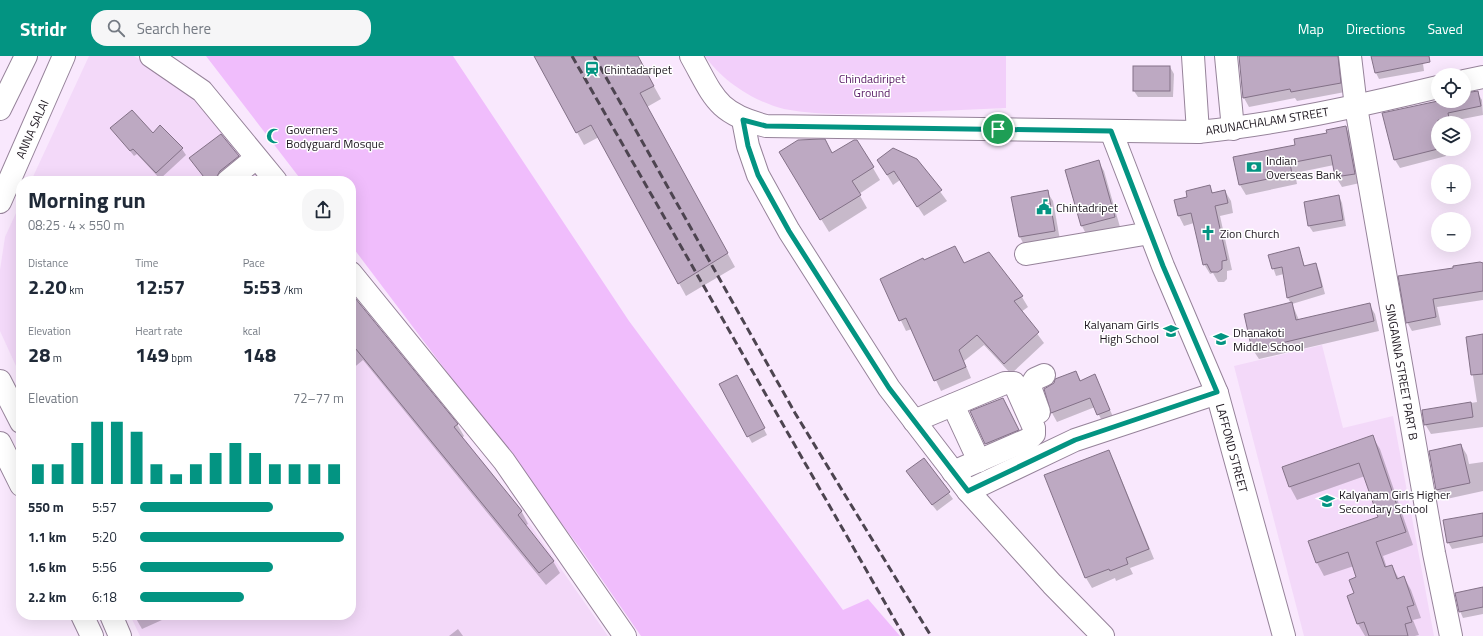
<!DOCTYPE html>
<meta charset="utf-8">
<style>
:root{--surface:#fff;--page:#f6f6f7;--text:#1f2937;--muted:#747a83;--accent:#039482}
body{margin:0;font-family:"Titillium Web",sans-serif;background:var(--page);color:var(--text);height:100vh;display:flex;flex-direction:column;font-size:15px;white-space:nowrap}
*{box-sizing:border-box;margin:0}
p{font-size:13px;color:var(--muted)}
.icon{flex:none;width:22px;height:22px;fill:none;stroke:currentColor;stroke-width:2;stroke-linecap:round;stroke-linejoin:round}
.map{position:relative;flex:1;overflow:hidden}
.panel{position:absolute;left:16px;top:120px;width:340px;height:444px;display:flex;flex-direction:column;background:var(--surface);border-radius:16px;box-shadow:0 4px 16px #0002}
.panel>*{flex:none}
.tools{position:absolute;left:1431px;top:12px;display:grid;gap:8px}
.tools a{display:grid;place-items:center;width:40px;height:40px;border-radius:50%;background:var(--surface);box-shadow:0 4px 16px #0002;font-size:20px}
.pin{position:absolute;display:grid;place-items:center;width:34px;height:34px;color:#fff;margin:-17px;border:2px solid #fff;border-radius:50%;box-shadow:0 1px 4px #0007}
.round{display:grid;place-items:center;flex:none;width:42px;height:42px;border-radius:16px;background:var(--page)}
.summary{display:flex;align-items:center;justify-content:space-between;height:68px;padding:0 12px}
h1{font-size:22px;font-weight:700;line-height:30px}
.figures{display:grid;grid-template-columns:repeat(3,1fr);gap:6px;height:68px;padding:4px 12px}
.figures div{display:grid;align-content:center}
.figures b{font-size:20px;font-weight:700}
.figures small{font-size:11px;font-weight:400}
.figures p{font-size:11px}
.chart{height:112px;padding:8px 12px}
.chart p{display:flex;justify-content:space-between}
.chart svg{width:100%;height:72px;margin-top:4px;stroke:var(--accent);stroke-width:6}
ul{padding:0 12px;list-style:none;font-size:13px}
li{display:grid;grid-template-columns:64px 48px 1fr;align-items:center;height:30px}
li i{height:10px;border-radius:5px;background:var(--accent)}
header{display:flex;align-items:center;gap:24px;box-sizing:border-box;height:56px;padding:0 20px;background:var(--accent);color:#fff}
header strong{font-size:19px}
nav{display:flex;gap:22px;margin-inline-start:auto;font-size:14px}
.search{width:280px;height:36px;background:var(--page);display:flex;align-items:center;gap:10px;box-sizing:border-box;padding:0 14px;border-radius:16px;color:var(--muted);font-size:15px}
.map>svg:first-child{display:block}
.built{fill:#f3d9f9}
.green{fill:#f2cffa}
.water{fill:#f0bdfc}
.shadow{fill:#0003}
.building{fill:#bda9c2;stroke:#837187}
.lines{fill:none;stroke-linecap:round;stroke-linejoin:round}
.minor-casing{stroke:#96839a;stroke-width:24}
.major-casing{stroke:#96839a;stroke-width:24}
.minor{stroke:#fff;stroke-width:22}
.major{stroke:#fff;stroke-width:22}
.rail{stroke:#4d4450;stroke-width:3;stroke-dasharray:8 4;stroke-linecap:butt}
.route-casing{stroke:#fff;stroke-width:8}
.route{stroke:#039482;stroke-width:5}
.labels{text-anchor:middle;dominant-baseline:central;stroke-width:3;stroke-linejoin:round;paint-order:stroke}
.poi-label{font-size:12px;fill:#1c151e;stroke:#fff;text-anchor:start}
.park-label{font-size:12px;fill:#571b64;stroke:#fff}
.street-label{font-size:12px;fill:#1c151e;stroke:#fff}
</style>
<header>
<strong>Stridr</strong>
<div class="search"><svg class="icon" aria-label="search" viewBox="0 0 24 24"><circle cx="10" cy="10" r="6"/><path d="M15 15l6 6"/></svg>Search here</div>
<nav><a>Map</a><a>Directions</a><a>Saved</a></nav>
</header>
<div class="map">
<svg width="1483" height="580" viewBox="0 0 1483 580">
<rect width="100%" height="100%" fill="#f9e8fd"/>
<g class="built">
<path d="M89,0H134L190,35L261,125H31Z"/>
<path d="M21,146V321L0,275V214L5,181Z"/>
<path d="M351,239L510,440L608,580H140L130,559H351Z"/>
<path d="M1322,289L1343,372L1393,360L1434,580H1304L1234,310Z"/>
</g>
<path class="green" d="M705,0H1006V52C968,54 931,55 893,57C858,58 820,60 784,53C755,46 722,25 705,0Z"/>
<path class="water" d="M206,0H453L629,265L843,554L868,543L900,580H641L580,492L351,189V125H302Z"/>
<g class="shadow">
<path d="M535,0H637L661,43L647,51L735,211L686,240L599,81L584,89Z"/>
<path d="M1240,0H1343L1345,36L1297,45L1295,42L1249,51L1244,42Z"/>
<path d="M1372,0H1422L1424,15L1379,23L1376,17Z"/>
<path d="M1170,11L1174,18L1173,41H1138L1134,35Z"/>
<path d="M1477,36L1482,44L1483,59L1452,65V67H1438V93H1444L1446,100L1400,112L1395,104L1443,45H1464V38Z"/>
<path d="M160,71L182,93L186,99L160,123L137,98L134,100L112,72L153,78Z"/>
<path d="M1346,72L1352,81L1360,127L1342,131L1336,121L1334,109L1295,117L1297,128L1246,139L1240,129L1296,89Z"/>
<path d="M238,100L244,110L226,125H207L191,102Z"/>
<path d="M916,103L947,145L924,160L900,124L893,129L878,104Z"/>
<path d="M1098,105L1104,115L1120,171L1087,180L1082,170L1066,115Z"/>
<path d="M788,109L873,112L880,124L859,138L867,152L829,176Z"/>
<path d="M1209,130L1213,137L1225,135L1231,145L1233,157L1220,160L1232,214L1227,215V223L1224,226H1218L1213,217L1210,218L1204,208L1194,167L1184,170L1179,160L1189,142Z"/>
<path d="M1047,136L1053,145L1060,184L1025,191L1020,181L1013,142Z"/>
<path d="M1339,140L1342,147L1346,170L1313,176L1309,170Z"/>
<path d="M955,191L964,208L989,197L1022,241L1028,251L1021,256L1044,287L1011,318L984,289L964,305L971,322L941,335L912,273L906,275L881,223Z"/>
<path d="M1299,192L1305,211L1315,208L1319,215L1325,238L1292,248L1299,264L1369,248L1375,258L1379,275L1259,303L1253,294L1291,248L1288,242L1284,218L1276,220L1269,200Z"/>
<path d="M1483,207V244L1437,251L1441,269L1412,275L1407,266L1399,221Z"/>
<path d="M351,238L457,368L464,380L462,382L522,456L528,468L525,470L553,505L560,517L546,529L363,304L351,314Z"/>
<path d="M1483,279V371L1431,378L1425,368L1423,355L1477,346L1467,281Z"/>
<path d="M1076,316L1081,325L1095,320L1114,363L1103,367L1095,351L1057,366L1052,357L1045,333Z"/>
<path d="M740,327L767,379L752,387L720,329Z"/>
<path d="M1008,353L1024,384L992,398L971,356Z"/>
<path d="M1372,380L1380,393L1413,489L1383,500L1387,512L1392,510L1399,523L1404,521L1411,534L1421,562L1413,564L1419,579L1415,580H1365L1358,568L1355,538L1358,522L1354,510L1324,520L1317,507L1310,486L1379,462L1365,420L1297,444L1290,431Z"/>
<path d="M1461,389L1467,399L1469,408L1483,406V435L1442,444L1437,434L1430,396Z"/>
<path d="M1108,395L1114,405L1154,503L1130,512L1133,518L1116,525L1115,522L1092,532L1086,522L1046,420Z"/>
<path d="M924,403L953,443L937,455L911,422Z"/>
<path d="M1483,458V487L1452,493L1448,486Z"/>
<path d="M1483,532V558L1463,562L1460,555Z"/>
<path d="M134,559H173L142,573Z"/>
<path d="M458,573L463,580H449Z"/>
</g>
<g class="building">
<path d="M534,0H638L654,30L640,37L728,197L678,228L591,69L576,77Z"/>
<path d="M1239,0H1338L1341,27L1291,36L1290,33L1243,42Z"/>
<path d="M1371,0H1429L1430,6L1375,17Z"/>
<rect x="1133" y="10" width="37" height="25"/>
<path d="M1478,35L1481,50L1448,57L1449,62L1438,64V93L1394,104L1382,57L1438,45H1464V37Z"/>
<path d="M132,54L153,77L160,69L183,92L156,117L133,93L130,95L110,72Z"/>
<path d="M1346,70L1355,118L1335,121L1331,99L1290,107L1292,118L1239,129L1233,101L1295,89L1294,83L1327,77L1326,74Z"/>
<path d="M221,78L239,100L220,115L216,122L212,125H207L189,102Z"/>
<path d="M821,83H825L832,97L854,84H857L874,111L852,125L861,139L820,164L779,96L798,84Z"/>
<path d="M893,92L917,103L942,134L917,151L894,115L887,119L877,104Z"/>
<path d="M1099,104L1115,161L1081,170L1065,114Z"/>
<path d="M1210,129L1212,137L1225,134L1228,147L1215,150L1227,204L1222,205V213L1218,216H1211L1207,208L1203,209L1191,157L1178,160L1174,144L1187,141L1186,135Z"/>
<path d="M1048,134L1055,175L1019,181L1011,141Z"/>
<path d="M1339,139L1343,164L1308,170L1304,146Z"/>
<path d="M955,190L964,207L989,196L1023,240L1014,245L1039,276L1004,308L977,279L959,294L966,311L934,325L906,262L899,265L880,223L923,202L924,204Z"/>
<path d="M1299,191L1304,210L1316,207L1322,231L1287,242L1282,211L1272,213L1268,199Z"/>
<path d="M1480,206L1483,207V235L1433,243L1436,261L1406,267L1398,220L1453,212V210Z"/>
<path d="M351,237L458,368L454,371L522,455L518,459L554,505L539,517L351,287Z"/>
<path d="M1292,246L1296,264L1370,247L1374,265L1252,294L1244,258Z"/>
<path d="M1483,278V318L1471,319L1466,281Z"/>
<path d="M1076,315L1080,325L1095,318L1110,354L1097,359L1090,342L1051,357L1044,333L1054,327L1055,323Z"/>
<path d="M737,319L765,372L747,381L719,328Z"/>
<path d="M1003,342L1019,374L985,388L970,355Z"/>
<path d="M1471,346L1473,361L1424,369L1422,354Z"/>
<path d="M1373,379L1406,476L1376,486L1385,511L1392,509L1397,523L1404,520L1414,549L1407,551L1412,566L1405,568L1408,580H1369L1364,566L1357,568L1347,540L1354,537L1349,524L1356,521L1348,496L1316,507L1308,485L1378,461L1359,407L1289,431L1282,411Z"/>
<path d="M1461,388L1470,427L1436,434L1429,395Z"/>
<path d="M1109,394L1149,493L1126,502L1128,508L1110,515L1109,513L1085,522L1044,419Z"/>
<path d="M924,402L950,436L932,449L906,415Z"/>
<path d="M1483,457V480L1447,487L1443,464Z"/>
<path d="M1483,531V551L1459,556L1455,537Z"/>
</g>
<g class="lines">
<g class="minor-casing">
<g id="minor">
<path d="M151,0L202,35L276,125"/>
<path d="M1193,0L1198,76"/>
<path d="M1226,0L1233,73"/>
<path d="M1350,0L1356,51L1434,497L1451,580"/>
<path d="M743,64L748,90L758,119L789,175L889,332L968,435L1052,528L1103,580"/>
<path d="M1111,75L1163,210L1217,337L1284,580"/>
<path d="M228,125L256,102"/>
<path d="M1026,198L1150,177"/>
<path d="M351,217L504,405L625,580"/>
<path d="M953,349L979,405"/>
<path d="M1039,356L1030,331L1035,323L1044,319"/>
<path d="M914,365L1005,327H1014L1034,372V378L1029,383L953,416"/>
<path d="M968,435L1075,384L1217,337"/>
</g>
</g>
<g class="major-casing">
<g id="major">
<path d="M691,0C714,41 716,57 766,70L1198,76C1279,68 1359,50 1438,31"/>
<path d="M1464,25L1483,21"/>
<path d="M0,53L26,0"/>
<path d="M0,146L64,0"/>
<path d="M0,325L21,366"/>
<path d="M0,387L21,429"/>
<path d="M82,559L92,580"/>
<path d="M111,559L120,580"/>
</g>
</g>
<use href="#minor" class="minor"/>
<use href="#major" class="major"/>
<g class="rail">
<path d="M572,0L904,580"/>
<path d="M594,0L795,357L931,580"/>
</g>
</g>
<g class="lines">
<g class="route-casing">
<path id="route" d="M743,64L766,70L1111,75L1163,210L1217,336L1075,384L968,435L889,332L789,175L758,119L748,90Z"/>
</g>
<use href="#route" class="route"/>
</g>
<defs>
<g id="station-bare" transform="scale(1.2)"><path d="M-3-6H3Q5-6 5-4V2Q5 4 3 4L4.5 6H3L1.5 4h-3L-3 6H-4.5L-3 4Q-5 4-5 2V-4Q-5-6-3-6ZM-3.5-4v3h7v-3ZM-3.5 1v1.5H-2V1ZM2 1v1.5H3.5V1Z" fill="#039482" stroke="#fff" stroke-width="2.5" paint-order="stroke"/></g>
<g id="mosque-bare" transform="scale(1.2)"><path d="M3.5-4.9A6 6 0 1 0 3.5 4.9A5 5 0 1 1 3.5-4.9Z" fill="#039482" stroke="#fff" stroke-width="2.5" paint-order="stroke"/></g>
<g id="bank-bare" transform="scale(1.2)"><path d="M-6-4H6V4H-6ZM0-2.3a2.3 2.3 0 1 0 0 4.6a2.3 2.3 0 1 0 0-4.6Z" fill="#039482" stroke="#fff" stroke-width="2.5" paint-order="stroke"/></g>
<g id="civic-bare" transform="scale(1.2)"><path d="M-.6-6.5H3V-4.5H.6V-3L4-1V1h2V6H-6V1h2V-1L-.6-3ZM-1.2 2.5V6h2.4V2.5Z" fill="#039482" stroke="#fff" stroke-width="2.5" paint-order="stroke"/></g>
<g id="church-bare" transform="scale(1.2)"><path d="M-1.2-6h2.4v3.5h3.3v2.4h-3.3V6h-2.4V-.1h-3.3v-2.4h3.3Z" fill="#039482" stroke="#fff" stroke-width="2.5" paint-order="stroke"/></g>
<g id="school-bare" transform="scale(1.2)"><path d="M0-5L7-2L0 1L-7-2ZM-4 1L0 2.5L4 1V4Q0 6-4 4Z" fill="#039482" stroke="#fff" stroke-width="2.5" paint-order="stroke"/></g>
</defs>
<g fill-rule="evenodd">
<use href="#station-bare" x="592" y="13"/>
<use href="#mosque-bare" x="274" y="80"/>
<use href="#bank-bare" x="1254" y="111"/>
<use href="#civic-bare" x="1044" y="151"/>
<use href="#church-bare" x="1208" y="177"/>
<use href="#school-bare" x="1171" y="275"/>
<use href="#school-bare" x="1221" y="283"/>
<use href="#school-bare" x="1327" y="445"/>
</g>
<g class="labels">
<g class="poi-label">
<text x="604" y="13">Chintadaripet</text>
<text x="286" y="73">Governers<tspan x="286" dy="14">Bodyguard Mosque</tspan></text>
<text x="1266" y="104">Indian<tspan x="1266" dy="14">Overseas Bank</tspan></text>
<text x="1056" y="151">Chintadripet</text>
<text x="1220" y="177">Zion Church</text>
<text x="1159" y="268" text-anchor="end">Kalyanam Girls<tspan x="1159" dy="14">High School</tspan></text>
<text x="1233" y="276">Dhanakoti<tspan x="1233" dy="14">Middle School</tspan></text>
<text x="1339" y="438">Kalyanam Girls Higher<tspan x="1339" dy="14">Secondary School</tspan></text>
</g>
<g class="park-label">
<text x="872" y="22">Chindadiripet<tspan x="872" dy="14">Ground</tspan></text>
</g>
<g class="street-label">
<text transform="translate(1267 65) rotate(-9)">ARUNACHALAM STREET</text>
<text transform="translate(32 73) rotate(-66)">ANNA SALAI</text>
<text transform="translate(1402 316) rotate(80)">SINGANNA STREET PART B</text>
<text transform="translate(1232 392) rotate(75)">LAFFOND STREET</text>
</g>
</g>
</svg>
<div class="tools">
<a><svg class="icon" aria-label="locate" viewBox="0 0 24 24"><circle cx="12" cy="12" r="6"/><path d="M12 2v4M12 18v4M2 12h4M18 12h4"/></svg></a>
<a><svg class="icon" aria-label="layers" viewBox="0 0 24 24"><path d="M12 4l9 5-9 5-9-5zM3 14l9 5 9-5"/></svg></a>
<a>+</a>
<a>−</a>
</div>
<div class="pin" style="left:998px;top:73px;background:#1e9e55"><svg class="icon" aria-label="arrive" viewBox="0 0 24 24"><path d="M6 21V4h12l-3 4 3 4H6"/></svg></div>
<section class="panel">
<div class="summary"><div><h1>Morning run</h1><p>08:25 · 4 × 550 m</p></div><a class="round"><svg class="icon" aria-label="share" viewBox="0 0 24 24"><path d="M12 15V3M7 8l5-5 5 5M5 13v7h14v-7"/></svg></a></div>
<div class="figures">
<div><p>Distance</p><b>2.20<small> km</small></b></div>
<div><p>Time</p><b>12:57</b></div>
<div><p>Pace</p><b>5:53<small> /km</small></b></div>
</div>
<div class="figures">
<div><p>Elevation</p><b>28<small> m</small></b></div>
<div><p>Heart rate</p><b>149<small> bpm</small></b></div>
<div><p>kcal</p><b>148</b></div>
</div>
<div class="chart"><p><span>Elevation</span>72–77 m</p>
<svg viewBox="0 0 160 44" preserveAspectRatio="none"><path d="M5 44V32M15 44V32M25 44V19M35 44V6M45 44V6M55 44V12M65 44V32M75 44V38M85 44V32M95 44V25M105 44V19M115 44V25M125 44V32M135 44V32M145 44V32M155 44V32"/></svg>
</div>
<ul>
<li><b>550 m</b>5:57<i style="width:65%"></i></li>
<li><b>1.1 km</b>5:20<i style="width:100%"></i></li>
<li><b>1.6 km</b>5:56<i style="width:65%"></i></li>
<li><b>2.2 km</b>6:18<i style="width:51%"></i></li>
</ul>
</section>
</div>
